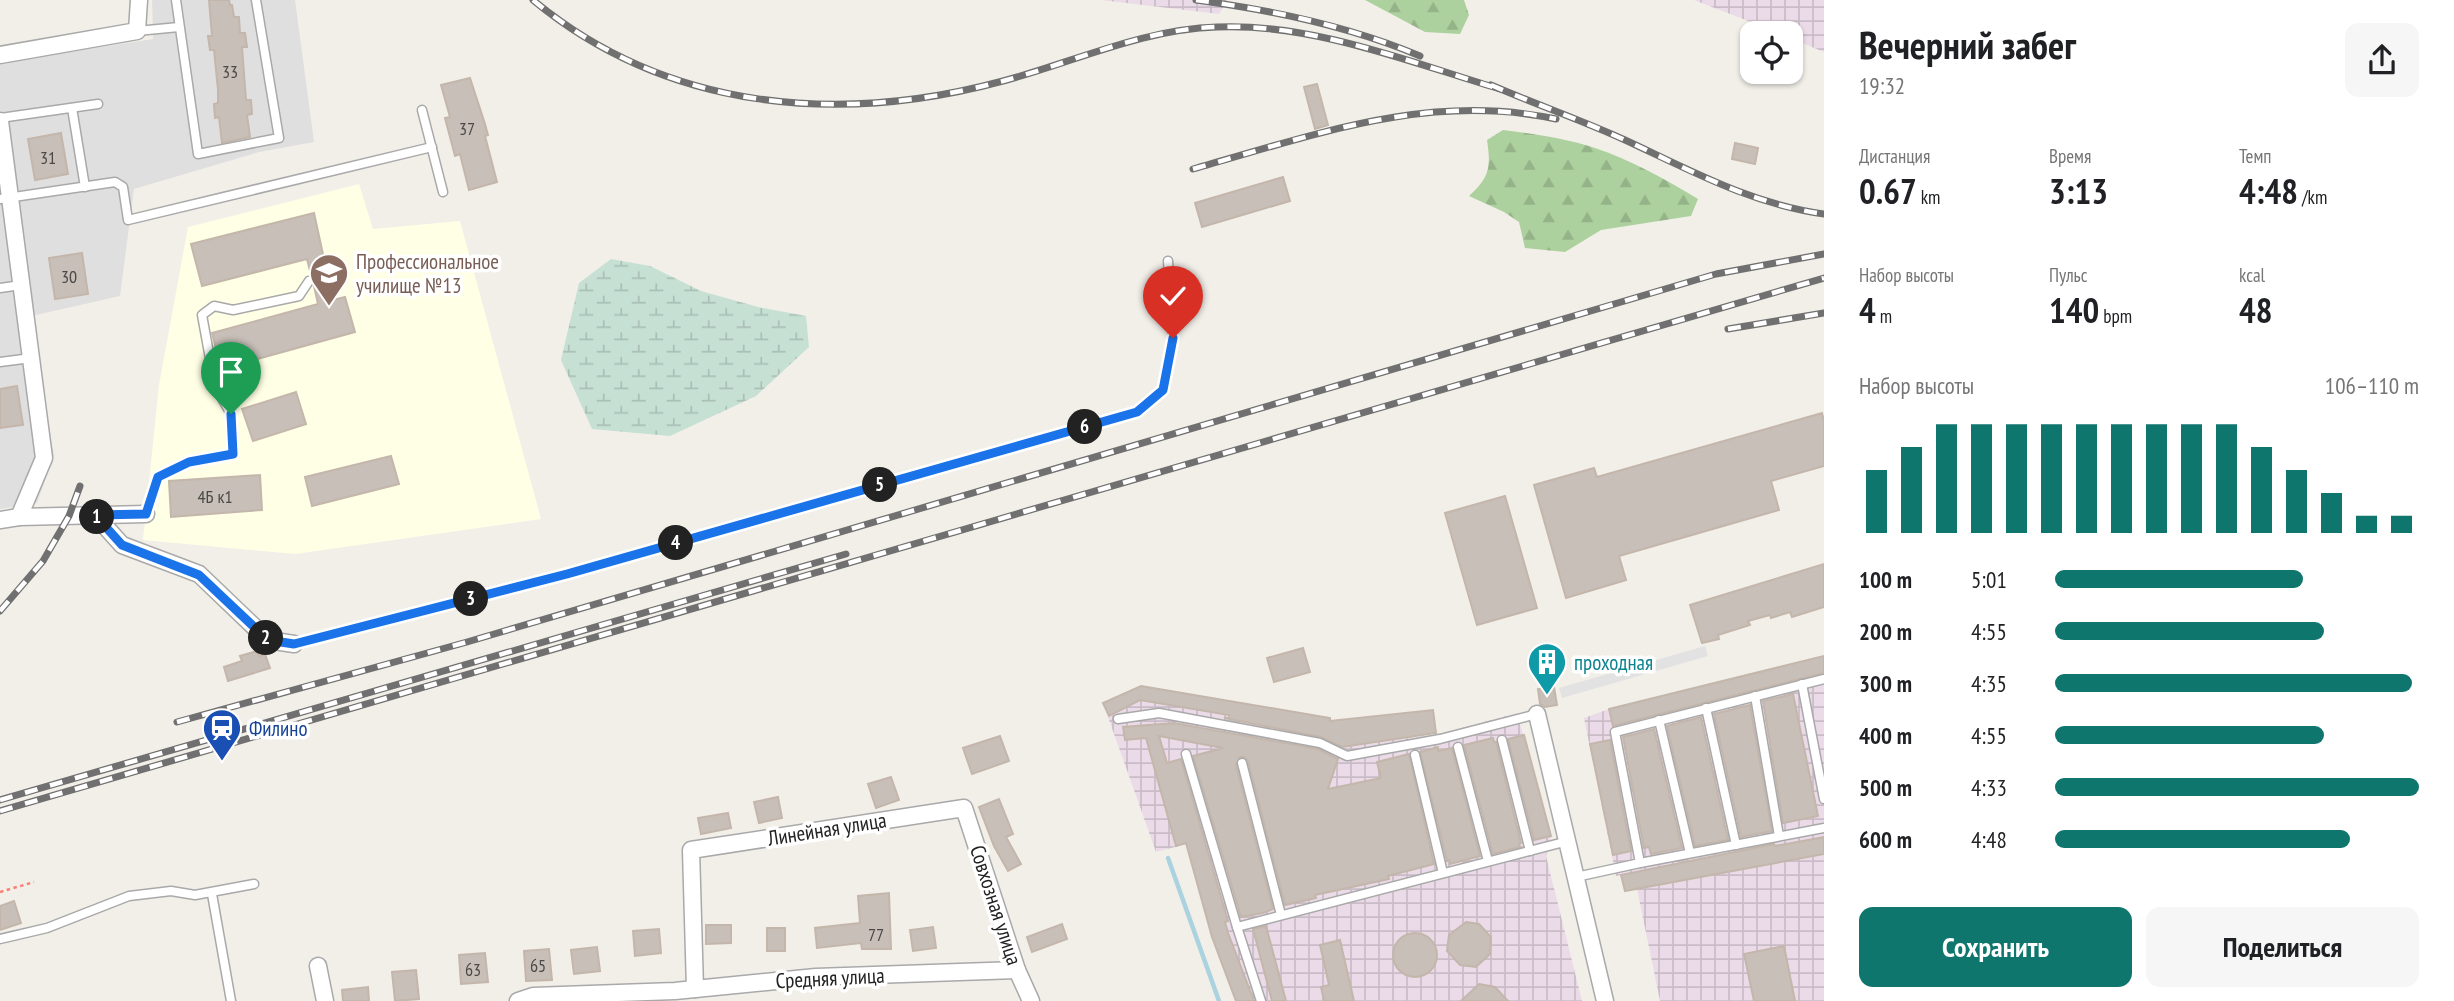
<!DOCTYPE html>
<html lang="ru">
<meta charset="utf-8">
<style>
:root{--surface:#fff;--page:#f6f6f6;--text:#202124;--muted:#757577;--accent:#0f766e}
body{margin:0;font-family:"PT Sans Narrow",sans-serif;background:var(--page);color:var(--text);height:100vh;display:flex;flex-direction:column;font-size:26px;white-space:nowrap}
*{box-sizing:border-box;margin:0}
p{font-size:23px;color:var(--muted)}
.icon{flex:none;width:38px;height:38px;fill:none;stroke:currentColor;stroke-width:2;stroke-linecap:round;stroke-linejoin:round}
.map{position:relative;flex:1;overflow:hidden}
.sheet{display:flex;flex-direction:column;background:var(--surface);width:630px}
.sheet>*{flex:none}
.fabs{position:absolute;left:1740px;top:21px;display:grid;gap:14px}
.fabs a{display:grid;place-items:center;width:63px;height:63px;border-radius:14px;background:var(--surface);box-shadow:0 2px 5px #0004;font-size:35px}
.pin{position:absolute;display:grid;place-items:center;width:60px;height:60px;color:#fff;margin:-72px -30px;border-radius:50% 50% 50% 0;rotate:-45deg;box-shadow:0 0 7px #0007}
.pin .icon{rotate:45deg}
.km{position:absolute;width:35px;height:35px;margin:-18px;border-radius:50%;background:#222;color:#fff;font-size:19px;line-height:35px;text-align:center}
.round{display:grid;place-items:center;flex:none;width:74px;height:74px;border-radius:14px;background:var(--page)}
.overview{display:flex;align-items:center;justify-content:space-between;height:119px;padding:0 35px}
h1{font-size:38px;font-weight:700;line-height:52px}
.metrics{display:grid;grid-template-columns:repeat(3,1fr);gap:10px;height:119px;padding:7px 35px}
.metrics div{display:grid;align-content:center}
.metrics b{font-size:35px;font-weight:700}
.metrics small{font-size:19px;font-weight:400}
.metrics p{font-size:19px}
.chart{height:196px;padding:14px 35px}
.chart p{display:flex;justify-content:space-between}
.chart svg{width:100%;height:126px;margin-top:7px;stroke:var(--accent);stroke-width:6}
.button{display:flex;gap:14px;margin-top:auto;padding:14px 35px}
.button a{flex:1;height:80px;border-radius:14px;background:var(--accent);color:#fff;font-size:28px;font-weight:700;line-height:80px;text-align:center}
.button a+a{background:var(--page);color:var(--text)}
ul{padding:0 35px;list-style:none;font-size:23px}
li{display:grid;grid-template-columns:112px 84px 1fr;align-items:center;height:52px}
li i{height:18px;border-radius:9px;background:var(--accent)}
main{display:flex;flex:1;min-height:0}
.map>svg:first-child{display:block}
.residential{fill:#e0dfdf}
.industrial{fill:url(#industrial-grid)}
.education{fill:#ffffe5}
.forest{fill:url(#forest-firs)}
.wetland{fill:url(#wetland-marsh)}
.parking{fill:#e2e2e2}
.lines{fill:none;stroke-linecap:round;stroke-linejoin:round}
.stream{stroke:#aad3df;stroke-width:4.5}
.building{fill:#c7bfb8;stroke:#c4b6ab;stroke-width:2}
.service-casing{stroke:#a9a9a9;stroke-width:11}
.minor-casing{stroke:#a9a9a9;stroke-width:19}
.path{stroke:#fa8072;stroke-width:2.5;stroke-dasharray:3.5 3.5;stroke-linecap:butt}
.service{stroke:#fff;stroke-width:8}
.minor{stroke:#fff;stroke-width:16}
.rail-casing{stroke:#707070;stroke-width:7}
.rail{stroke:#fff;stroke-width:4.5;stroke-dasharray:13;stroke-linecap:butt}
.route-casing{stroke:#fff;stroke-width:14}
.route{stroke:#1a73e8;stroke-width:9}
.labels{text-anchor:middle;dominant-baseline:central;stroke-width:7;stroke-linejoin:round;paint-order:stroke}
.number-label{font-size:18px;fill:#4b4948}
.education-label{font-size:21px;fill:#785e54;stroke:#fff;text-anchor:start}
.culture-label{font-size:21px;fill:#0d838f;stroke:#fff;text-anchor:start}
.transit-label{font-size:21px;fill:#164399;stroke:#fff;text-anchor:start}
.street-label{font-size:21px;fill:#222;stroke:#fff}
</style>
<main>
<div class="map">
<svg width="1824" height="1001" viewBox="0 0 1824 1001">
<defs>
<pattern id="industrial-grid" width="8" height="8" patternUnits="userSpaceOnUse" patternTransform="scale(1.75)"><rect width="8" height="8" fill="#ebdbe8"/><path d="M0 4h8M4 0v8" fill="none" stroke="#c9bcc7"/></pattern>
<pattern id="forest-firs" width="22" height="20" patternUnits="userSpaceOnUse" patternTransform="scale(1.75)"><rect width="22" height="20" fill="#add19e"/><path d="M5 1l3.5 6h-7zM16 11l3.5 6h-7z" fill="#95b388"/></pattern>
<pattern id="wetland-marsh" width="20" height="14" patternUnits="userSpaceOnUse" patternTransform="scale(1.75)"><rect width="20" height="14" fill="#c6e0d4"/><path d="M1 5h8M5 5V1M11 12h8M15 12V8" fill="none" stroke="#aac0b6"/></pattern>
</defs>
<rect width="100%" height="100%" fill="#f2efe9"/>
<path class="residential" d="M152,0H295L314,142L259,152L134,189L120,296L27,317L54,455L37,503L0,509V63L153,39Z"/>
<g class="industrial">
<path d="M1101,0H1228L1219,14Z"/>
<path d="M1694,0H1824V52L1790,38V33H1779Z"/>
<path d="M1824,656V1001H1660L1637,889L1625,891L1621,875L1616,876L1584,718L1609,709Z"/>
<path d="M1141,686L1330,718L1334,746L1436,735L1517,713L1551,836L1546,856L1582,1001H1236L1186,844L1156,852L1103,703Z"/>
</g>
<path class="education" d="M359,184L373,229L460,221L541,519L295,554L143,540L159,385L188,227Z"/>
<g class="forest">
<path d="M1365,0H1464L1469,15L1460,34L1425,32Z"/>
<path d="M1503,130C1534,134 1565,138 1595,148C1631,160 1665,179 1698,199L1691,216L1601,230L1565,252L1525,248L1519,222L1504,212L1469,196C1490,177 1491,167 1487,140Z"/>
</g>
<path class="wetland" d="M611,259L650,266L701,291L758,307L806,316L809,347L756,396L670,436L592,429L561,360L579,283Z"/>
<path class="parking" d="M1705,646L1708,656L1562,698L1559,688Z"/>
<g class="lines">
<path class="stream" d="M1168,858L1219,1001"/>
</g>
<g class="building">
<path d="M209,0H229L230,5H232L234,17H239L240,33H245L247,47H242L246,100H251L252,114L247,115L250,137L222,143L219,117L215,118L214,104L218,103V90L214,50H210L208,36H212Z"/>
<path d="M470,78L485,124L488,135L485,136L497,182L469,190L460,154L455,156L445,118L450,117L441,85Z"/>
<path d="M1317,84L1328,125L1315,129L1304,87Z"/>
<path d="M61,133L68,174L35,180L28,139Z"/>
<path d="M1735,143L1758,148L1755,164L1732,159Z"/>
<path d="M1283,177L1290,201L1202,227L1195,203Z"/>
<path d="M314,213L333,300L345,297L355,332L221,369L212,333L318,304L314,286L315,279L311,275L307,259L202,286L191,244Z"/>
<path d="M82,253L88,294L55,299L49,258Z"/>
<path d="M17,386L23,425L0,428V389Z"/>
<path d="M296,392L306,424L253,441L242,409Z"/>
<path d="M1822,413L1824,421V466L1771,481L1779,510L1619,556L1626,580L1566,598L1534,485L1594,468L1597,477Z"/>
<path d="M391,456L399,484L312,506L305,477Z"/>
<path d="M260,475L262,510L171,517L169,481Z"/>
<path d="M1505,496L1537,608L1477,625L1445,513Z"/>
<path d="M1824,564V607L1792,617L1790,612L1771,618L1770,615L1748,621L1750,625L1718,635L1719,639L1702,643L1690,605Z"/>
<path d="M1303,648L1310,672L1274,682L1267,658Z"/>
<path d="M257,651L259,656L265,654L270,668L228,681L224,667L242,661L240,656Z"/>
<path d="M1824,656V673L1613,726L1609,709Z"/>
<path d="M1141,686L1330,718V721L1433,710L1436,733L1342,747L1321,737L1224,718H1229V715L1140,700L1109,716L1103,703Z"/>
<path d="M1554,687L1557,705L1545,707L1540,704L1538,689Z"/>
<path d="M1793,694L1818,816L1783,823L1763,701Z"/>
<path d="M1750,705L1772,831L1741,837L1714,714Z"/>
<path d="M1701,717L1728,840L1695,846L1667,726Z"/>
<path d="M1174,723L1318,749L1338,759L1328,789L1381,778L1377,762L1409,754L1434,864L1388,876L1389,879L1315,895L1316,898L1285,905L1248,761L1244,757H1240L1236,765L1273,909L1263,913L1241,917L1193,756L1223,748L1159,736L1167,763L1181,759L1228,921L1225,922L1228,933L1254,1001H1236L1212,937L1186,843L1176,846L1146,738L1125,740L1123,727Z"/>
<path d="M1654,729L1682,848L1651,854L1649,847L1644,848L1623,737Z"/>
<path d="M1524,735L1551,836L1534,840L1508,739Z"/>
<path d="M1000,736L1009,761L972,774L963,748Z"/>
<path d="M1493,738L1494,742H1496L1521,843L1519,844L1520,847L1493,854L1464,745Z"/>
<path d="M1610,740L1631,851L1613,855L1590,744Z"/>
<path d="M1438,747V751L1452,748L1480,856L1450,864L1449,860L1447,861L1420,752Z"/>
<path d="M891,777L899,800L876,808L868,784Z"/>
<path d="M778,797L782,818L759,823L754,802Z"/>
<path d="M999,799L1013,834L1006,837L1021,864L1008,871L994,846L979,807Z"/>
<path d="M728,813L731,828L701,834L698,818Z"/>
<path d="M1824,837V854L1625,891L1621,875L1774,844L1775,846Z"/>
<path d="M889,893L891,949H862L861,943L817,948L815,928L860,923L858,896Z"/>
<path d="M14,901L21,923L0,930V906Z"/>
<path d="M1466,922L1479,924L1491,937L1490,954L1476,967L1460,965L1447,951L1449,935Z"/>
<path d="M1062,924L1067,939L1032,952L1027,937Z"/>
<path d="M706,925H731V943L706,944Z"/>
<path d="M1266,926L1286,1001H1272L1253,929Z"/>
<path d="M933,927L936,948L913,951L910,930Z"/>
<rect x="767" y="928" width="18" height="23"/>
<path d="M659,929L661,953L635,956L633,931Z"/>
<circle cx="1415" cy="955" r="22"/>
<path d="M1340,940L1354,1001H1324L1321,987L1329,985L1320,945Z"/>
<path d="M1784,946L1795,1001H1754L1744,954Z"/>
<path d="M597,947L600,971L574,974L571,950Z"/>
<path d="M549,949L552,980L526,981L524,951Z"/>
<path d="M485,953L488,982L461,984L459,955Z"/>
<path d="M416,970L419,999L395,1001L392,972Z"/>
<path d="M1479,984L1495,987L1508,1001H1461Z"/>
<path d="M368,987L369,1001H343L342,990Z"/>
</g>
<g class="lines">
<g class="service-casing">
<g id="service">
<path d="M176,0L198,154L279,138L256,0"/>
<path d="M137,31L179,27"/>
<path d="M72,108L85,187"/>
<path d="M422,110L443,192"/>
<path d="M0,118L98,104"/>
<path d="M0,199L115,182L123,187L128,220L432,147"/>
<path d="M0,288L21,285"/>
<path d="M0,362L31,358"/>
<path d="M146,514L158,477L189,462L233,454L231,414L215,386L202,315L214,306L233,310L299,296L309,281"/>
<path d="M294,644L567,574L1137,412L1163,390L1173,338L1168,261"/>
<path d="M1802,684L1824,799"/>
<path d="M1755,696L1779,836"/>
<path d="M1706,708L1736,845"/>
<path d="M1118,719L1159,713L1320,743L1347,756L1440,739L1537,714"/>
<path d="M1659,720L1690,853"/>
<path d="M1502,740L1530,851"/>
<path d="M1458,747L1488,861"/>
<path d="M1186,754L1237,927"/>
<path d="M1415,755L1443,873"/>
<path d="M1242,763L1281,915"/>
<path d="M1640,863L1615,732L1824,679"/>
<path d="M1576,877L1640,863L1824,828"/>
<path d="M212,894L231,1001"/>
<path d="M0,939L47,928L129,896L171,891L195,895L254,884"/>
<path d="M1261,1001L1237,927L1568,841"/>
</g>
</g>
<g class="minor-casing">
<g id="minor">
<path d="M0,55L137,31L139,0"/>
<path d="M0,121L44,458L19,517"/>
<path d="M95,515L122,545L199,574L268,640L294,644"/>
<path d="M0,520L19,517L146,514"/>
<path d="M1537,714L1605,1001"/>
<path d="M318,966L325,1001"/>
<path d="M695,989L691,850L964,808L1017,970L1031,1001"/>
<path d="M518,1001L533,996L675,991L816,977L1017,970"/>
</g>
</g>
<path class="path" d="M0,892L34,882"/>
<use href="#service" class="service"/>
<use href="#minor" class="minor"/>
<g class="rail-casing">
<g id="rail">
<path d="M533,0C667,111 839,125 1003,81C1074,62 1143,29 1217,27C1313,23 1409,62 1500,89"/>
<path d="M1196,0C1272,10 1349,26 1420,56"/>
<path d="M1491,85C1535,104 1581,120 1625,140C1690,170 1751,204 1824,214"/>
<path d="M1193,169C1314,135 1429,92 1556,119"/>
<path d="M1728,329L1824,313"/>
<path d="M0,611L43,561L69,516L80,486"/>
<path d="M177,722L467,642L1716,274L1824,254"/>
<path d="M0,800L846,554"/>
<path d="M0,811L1824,278"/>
</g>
</g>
<use href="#rail" class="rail"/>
</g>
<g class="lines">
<g class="route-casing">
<path id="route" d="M231,414L233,454L189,462L158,477L146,514L95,515L122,545L199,575L268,640L294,644L567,574L1137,412L1163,390L1173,338"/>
</g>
<use href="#route" class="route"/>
</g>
<defs>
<g id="university-pin" transform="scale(2.0125)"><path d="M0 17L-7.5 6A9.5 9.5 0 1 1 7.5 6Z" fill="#8d6e63" stroke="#fff"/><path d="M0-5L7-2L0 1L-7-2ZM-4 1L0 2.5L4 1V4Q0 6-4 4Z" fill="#fff"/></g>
<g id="building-pin" transform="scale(2.0125)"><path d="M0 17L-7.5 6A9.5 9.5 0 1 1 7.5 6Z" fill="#0f9aa8" stroke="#fff"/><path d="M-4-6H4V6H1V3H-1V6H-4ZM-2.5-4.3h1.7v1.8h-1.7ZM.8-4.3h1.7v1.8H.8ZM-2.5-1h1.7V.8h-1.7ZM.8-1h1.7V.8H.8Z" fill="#fff"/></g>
<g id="station-pin" transform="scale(2.0125)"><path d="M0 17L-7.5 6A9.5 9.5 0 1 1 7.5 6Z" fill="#1a4fb4" stroke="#fff"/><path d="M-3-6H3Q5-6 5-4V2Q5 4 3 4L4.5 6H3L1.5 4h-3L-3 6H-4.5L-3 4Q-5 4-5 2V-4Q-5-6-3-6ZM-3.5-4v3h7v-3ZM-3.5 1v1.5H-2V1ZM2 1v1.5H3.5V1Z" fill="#fff"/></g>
</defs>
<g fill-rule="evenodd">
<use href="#university-pin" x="329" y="273"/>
<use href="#building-pin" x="1547" y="662"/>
<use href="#station-pin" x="222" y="728"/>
</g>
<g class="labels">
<g class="number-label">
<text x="230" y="71">33</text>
<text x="467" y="128">37</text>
<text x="48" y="157">31</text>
<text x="69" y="276">30</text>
<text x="215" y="496">4Б к1</text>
<text x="876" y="934">77</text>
<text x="538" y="965">65</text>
<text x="473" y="969">63</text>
</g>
<g class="education-label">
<text x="356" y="261">Профессиональное<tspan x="356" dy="24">училище №13</tspan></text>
</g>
<g class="culture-label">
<text x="1574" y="662">проходная</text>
</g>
<g class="transit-label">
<text x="249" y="728">Филино</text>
</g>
<g class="street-label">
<text transform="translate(827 829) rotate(-9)">Линейная улица</text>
<text transform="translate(996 905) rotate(72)">Совхозная улица</text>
<text transform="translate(830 978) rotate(-3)">Средняя улица</text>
</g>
</g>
</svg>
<div class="fabs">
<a><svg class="icon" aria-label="locate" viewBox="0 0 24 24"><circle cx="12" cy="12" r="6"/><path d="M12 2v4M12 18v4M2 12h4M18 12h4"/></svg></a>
</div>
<div class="pin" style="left:231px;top:414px;background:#1e9e55"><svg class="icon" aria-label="arrive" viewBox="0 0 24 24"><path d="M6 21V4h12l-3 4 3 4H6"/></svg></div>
<div class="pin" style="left:1173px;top:338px;background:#d93025"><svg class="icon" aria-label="check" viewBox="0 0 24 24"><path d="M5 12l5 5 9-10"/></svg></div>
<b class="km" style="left:97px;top:517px">1</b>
<b class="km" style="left:266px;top:638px">2</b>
<b class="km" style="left:471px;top:599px">3</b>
<b class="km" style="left:676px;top:543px">4</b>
<b class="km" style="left:880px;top:485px">5</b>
<b class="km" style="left:1085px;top:427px">6</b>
</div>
<section class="sheet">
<div class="overview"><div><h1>Вечерний забег</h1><p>19:32</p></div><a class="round"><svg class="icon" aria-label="share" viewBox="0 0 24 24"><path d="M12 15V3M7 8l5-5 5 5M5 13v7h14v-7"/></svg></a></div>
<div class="metrics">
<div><p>Дистанция</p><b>0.67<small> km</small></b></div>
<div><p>Время</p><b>3:13</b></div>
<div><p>Темп</p><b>4:48<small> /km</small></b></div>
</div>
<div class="metrics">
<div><p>Набор высоты</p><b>4<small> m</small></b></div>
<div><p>Пульс</p><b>140<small> bpm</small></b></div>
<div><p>kcal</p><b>48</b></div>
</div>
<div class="chart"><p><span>Набор высоты</span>106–110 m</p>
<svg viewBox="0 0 160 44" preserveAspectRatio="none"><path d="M5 44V22M15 44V14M25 44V6M35 44V6M45 44V6M55 44V6M65 44V6M75 44V6M85 44V6M95 44V6M105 44V6M115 44V14M125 44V22M135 44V30M145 44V38M155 44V38"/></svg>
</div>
<ul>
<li><b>100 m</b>5:01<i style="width:68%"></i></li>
<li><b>200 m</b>4:55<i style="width:74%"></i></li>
<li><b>300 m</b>4:35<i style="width:98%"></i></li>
<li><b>400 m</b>4:55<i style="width:74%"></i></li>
<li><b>500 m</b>4:33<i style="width:100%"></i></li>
<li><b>600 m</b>4:48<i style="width:81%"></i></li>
</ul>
<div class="button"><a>Сохранить</a><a>Поделиться</a></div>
</section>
</main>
